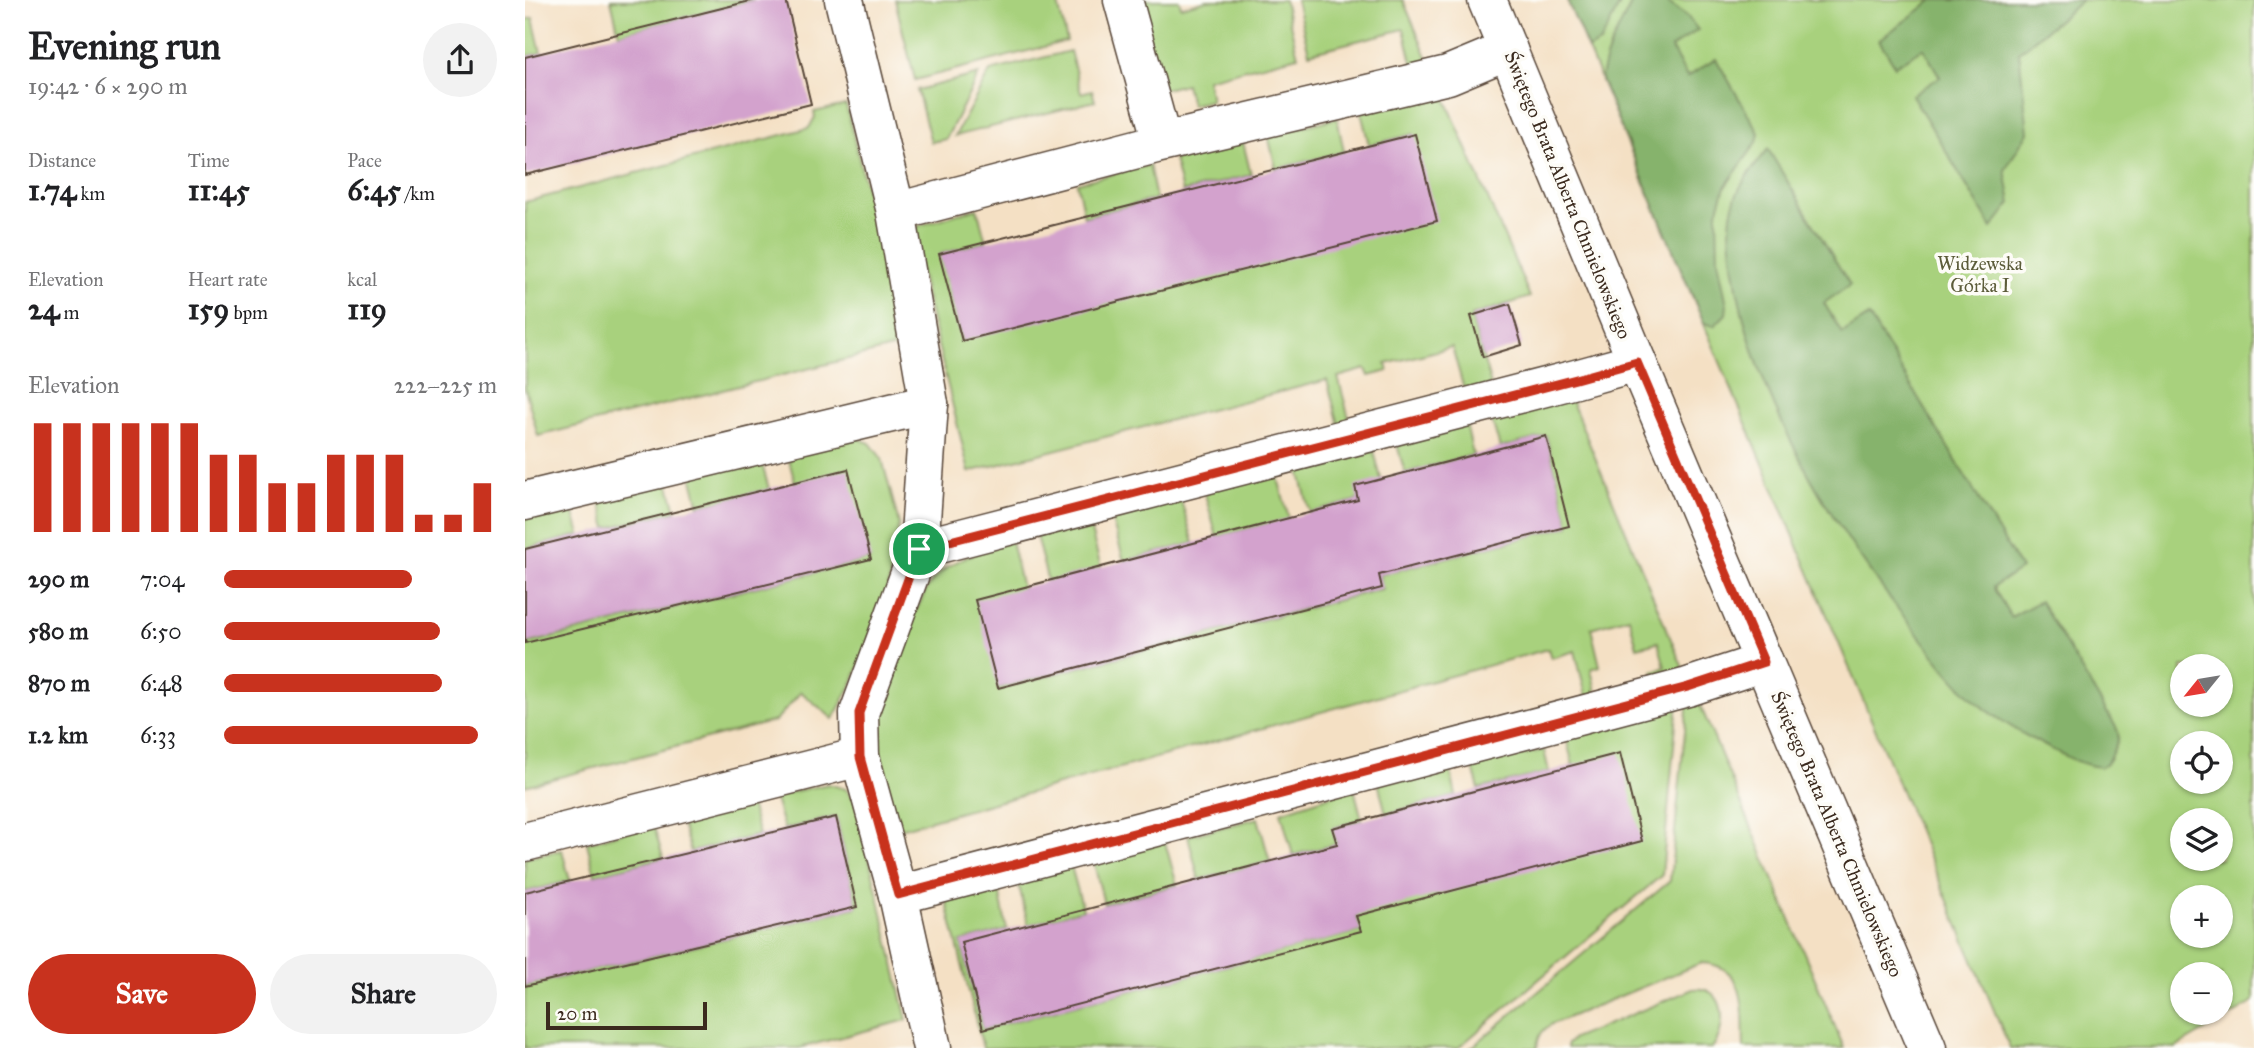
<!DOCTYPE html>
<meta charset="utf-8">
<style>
:root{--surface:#fff;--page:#f2f2f2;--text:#202124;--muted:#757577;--accent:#c8321e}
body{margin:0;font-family:"IM FELL Great Primer",serif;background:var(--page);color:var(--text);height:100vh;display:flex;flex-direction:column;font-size:26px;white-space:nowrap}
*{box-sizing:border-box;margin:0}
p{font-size:23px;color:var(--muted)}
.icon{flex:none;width:38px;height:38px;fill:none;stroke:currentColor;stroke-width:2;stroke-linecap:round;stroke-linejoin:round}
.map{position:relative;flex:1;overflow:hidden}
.drawer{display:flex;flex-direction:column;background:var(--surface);width:525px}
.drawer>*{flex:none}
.needle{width:46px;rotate:240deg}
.tools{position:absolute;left:1645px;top:654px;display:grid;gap:14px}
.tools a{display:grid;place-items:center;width:63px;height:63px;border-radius:50%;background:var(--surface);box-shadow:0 2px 5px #0004;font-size:35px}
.scale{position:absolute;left:21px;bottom:18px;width:161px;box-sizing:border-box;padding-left:7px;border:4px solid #3b2a1e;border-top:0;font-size:19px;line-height:24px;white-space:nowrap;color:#3b2a1e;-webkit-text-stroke:5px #fdfcf7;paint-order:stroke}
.pin{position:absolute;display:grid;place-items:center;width:60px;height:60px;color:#fff;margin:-30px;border:4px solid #fff;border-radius:50%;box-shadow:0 2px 7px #0007}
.round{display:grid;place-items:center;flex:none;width:74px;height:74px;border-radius:37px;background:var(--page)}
.headline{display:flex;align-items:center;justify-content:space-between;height:119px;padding:0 28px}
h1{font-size:38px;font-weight:800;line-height:52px}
.figures{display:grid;grid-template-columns:repeat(3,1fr);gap:10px;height:119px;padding:7px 28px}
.figures div{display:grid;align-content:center}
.figures b{font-size:30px;font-weight:800}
.figures small{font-size:19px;font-weight:400}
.figures p{font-size:19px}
.chart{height:196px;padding:14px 28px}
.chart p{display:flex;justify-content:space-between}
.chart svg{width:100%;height:126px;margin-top:7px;stroke:var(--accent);stroke-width:6}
.primary-button{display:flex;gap:14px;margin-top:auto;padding:14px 28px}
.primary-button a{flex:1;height:80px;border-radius:42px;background:var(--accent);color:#fff;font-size:28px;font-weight:800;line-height:80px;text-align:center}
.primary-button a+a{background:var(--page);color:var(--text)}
ul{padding:0 28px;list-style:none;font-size:23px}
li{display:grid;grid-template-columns:112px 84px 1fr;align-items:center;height:52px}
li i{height:18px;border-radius:9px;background:var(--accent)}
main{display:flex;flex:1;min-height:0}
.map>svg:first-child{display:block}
.green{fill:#a8d17d;stroke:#727e4e;stroke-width:2;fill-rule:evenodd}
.forest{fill:#86b36c;stroke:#606e45;stroke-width:2}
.building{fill:#d3a2cd}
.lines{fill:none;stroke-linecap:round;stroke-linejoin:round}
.minor-casing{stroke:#574537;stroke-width:41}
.minor{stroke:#fff;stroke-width:38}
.route-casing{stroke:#fff;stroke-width:14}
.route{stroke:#c8321e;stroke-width:9}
.labels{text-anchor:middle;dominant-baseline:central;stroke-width:7;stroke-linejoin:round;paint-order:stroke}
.street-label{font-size:19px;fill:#3b2a1e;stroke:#fdfcf7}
.park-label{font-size:19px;fill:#5c5c3a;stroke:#fdfcf7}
</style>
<main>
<section class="drawer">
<div class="headline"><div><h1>Evening run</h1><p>19:42 · 6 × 290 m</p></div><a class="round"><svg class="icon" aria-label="share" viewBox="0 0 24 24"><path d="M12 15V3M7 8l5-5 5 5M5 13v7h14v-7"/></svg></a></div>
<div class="figures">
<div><p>Distance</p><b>1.74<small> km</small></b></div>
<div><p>Time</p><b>11:45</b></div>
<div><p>Pace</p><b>6:45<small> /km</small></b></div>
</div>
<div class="figures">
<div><p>Elevation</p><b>24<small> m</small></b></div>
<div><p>Heart rate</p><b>159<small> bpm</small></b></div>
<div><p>kcal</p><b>119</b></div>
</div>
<div class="chart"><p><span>Elevation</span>222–225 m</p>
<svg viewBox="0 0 160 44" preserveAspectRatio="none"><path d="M5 44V6M15 44V6M25 44V6M35 44V6M45 44V6M55 44V6M65 44V17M75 44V17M85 44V27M95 44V27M105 44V17M115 44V17M125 44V17M135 44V38M145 44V38M155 44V27"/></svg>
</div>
<ul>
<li><b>290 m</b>7:04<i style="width:69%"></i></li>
<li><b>580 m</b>6:50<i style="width:79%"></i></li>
<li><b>870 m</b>6:48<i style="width:80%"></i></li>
<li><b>1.2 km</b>6:33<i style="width:93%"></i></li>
</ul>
<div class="primary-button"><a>Save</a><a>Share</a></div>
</section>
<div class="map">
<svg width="1729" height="1048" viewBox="0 0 1729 1048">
<rect width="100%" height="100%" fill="#fdfcf7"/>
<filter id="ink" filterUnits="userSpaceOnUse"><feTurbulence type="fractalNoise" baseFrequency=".0143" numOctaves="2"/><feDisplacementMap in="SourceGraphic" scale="14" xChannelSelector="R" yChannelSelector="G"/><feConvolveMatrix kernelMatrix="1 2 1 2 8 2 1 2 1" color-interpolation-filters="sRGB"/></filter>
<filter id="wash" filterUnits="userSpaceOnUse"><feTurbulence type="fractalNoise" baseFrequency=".00686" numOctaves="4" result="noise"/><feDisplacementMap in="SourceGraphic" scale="28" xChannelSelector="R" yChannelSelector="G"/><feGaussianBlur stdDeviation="1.57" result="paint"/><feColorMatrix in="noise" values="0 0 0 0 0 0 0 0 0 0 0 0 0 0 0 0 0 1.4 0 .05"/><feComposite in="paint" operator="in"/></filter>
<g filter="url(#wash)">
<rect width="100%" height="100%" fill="#f4e0c4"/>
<g class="green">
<path d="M86,0H229L94,34Z"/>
<path d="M370,0H532L542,41L390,80Z"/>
<path d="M614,0H654L656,7L682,0H759L773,56L682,79L686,100L666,105L661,84L635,90Z"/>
<path d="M771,0H878L906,66L889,70L879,29L784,53Z"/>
<path d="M1042,0H1729V1002L1650,1048H1485ZM1657,667H1696V705H1657ZM1657,744H1696V782H1657ZM1657,821H1696V859H1657ZM1657,898H1696V936H1657ZM1657,975H1696V1013H1657Z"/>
<path d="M8,18L16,53L0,57V20Z"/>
<path d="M545,51L556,93L567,90L570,101L430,136L465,71Z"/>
<path d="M454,74L421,139L406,142L392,90Z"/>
<path d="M918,93L1005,297L946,316L966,385L940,393L927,347L861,364L863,371L844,376L841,369L813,377L825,422L814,425L802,380L444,472L388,243L393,226L452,208L461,242L415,254L437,341L890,134L844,145L836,112Z"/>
<path d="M321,105L379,345L13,436L0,388V202L284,128L290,117L289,112Z"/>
<path d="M812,118L819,152L751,169L743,135Z"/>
<path d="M718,142L726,175L657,192L649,159Z"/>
<path d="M624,165L631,199L559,217L552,183Z"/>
<path d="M1044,395L1160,673L1131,681L1128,671L1140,667L1133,642L1112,647L1104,617L1066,628L1075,666L1066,669L1072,697L1062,699L1050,651L1026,658L1023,649L371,830C362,792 346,741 354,702C361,666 386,623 402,588C421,559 455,552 486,541L497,588L474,688L857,589L854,575L1044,526L1021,436L975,448L966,417Z"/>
<path d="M941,424L948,455L880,473L871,441Z"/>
<path d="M327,436L345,443L357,459L374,524L362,593L328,682L308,719L276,692L250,721L0,786V644L345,559L270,482L261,450Z"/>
<path d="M848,447L856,479L833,500L785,513L773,466Z"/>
<path d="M235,457L244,489L174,506L166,475Z"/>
<path d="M751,471L764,519L692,537L679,491Z"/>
<path d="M143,481L151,511L82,528L74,498Z"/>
<path d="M655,498L669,543L599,561L586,517Z"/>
<path d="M47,506L55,535L0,549V516Z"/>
<path d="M564,523L576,568L523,582L511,536Z"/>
<path d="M1173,700L1319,1048H1219C1217,1013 1225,965 1176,963L1027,1024C1017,1030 1013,1036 1012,1048H946L1145,881L1163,701Z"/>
<path d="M1153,702L1137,875L933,1048H458L420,896L467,885L474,890L482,930L436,942L458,1029L835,931L831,916L1048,765L1040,734Z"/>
<path d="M991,746L994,756L1019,750L1024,772L954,789L945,757Z"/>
<path d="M924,763L931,796L861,814L853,782Z"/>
<path d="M303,784L321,789L331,802L382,1020L274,1048H0V986L332,907L311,817L259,829L249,796Z"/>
<path d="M829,788L837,820L808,828L812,844L768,855L756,812Z"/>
<path d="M225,805L234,835L166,852L156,822Z"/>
<path d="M733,818L745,862L674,880L663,836Z"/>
<path d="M128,823L138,858L70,875L62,843Z"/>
<path d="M640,842L652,885L579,904L569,863Z"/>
<path d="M37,850L45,881L0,892V858Z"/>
<path d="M546,866L558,910L503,925L493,882Z"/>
<path d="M1168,989C1202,985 1203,1028 1187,1048H1042V1044L1048,1039Z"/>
</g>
<g class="forest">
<path d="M1042,0H1097L1075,43L1063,49Z"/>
<path d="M1108,0H1139L1162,16L1173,30L1146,48L1162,77L1191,59L1234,133L1232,142L1200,187L1192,212L1193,260L1202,305L1201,314L1189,326L1179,323L1076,80C1079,52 1096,26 1108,0Z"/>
<path d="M1408,0H1558L1494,52L1503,132L1480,170L1486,203L1467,228L1387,95L1415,77L1398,48L1370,66L1354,40Z"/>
<path d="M1243,149L1325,285L1299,303L1317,333L1344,316L1496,569L1468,587L1486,617L1515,601L1592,729C1595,737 1593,741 1589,749C1586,754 1584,763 1578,766C1567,770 1538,755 1528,750C1498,735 1469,718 1444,695C1421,673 1403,647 1383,622C1306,524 1227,396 1209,270C1206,249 1202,223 1209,202C1215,182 1231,165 1243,149Z"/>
</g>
<g id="blocks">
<g class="building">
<path d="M229,0H261L286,104L0,175V57Z"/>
<path d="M890,134L912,221L437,341L414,254Z"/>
<path d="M985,304L997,345L958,357L946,316Z"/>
<path d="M1021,436L1044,526L854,575L857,588L473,688L450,600L833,500L830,486Z"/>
<path d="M323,469L346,559L0,643V549Z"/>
<path d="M1095,753L1117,841L831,916L836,931L458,1029L436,942L812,844L807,828Z"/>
<path d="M311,817L332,907L0,986V892Z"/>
</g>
</g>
</g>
<g filter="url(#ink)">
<use href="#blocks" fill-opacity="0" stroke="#574537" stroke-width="2"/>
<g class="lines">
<g class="minor-casing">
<g id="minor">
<path d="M319,0L371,212L404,404L394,549L334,713L335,757L373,895L407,1048"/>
<path d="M598,0L637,142"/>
<path d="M962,0L1112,362L1402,1048"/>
<path d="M371,212L631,144L923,75L983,50"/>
<path d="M0,501L404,404"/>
<path d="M394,549L1051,379L1112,362"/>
<path d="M0,842L335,757"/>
<path d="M373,895L1163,687L1239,662"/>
</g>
</g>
<use href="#minor" class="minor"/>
</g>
</g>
<g class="lines" filter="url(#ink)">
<g class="route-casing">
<path id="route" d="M1112,362L1239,662L1163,687L373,895L335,757L334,713L394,549L1051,379Z"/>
</g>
<use href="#route" class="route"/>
</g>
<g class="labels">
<g class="street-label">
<text transform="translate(1043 195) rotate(68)">Świętego Brata Alberta Chmielowskiego</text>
<text transform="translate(1312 834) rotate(67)">Świętego Brata Alberta Chmielowskiego</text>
</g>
<g class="park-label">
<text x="1455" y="263">Widzewska<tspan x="1455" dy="22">Górka I</tspan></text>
</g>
</g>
</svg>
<div class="tools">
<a><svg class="needle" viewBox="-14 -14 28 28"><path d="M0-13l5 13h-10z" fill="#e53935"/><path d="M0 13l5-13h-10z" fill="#757577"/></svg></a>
<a><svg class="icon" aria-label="locate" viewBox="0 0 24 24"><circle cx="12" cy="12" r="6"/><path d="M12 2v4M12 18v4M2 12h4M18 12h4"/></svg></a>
<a><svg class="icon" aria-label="layers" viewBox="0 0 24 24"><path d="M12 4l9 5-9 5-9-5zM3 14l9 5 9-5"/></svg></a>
<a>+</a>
<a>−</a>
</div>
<div class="scale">20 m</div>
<div class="pin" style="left:394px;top:549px;background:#1e9e55"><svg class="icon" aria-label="arrive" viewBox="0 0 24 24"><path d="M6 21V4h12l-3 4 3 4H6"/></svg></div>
</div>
</main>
